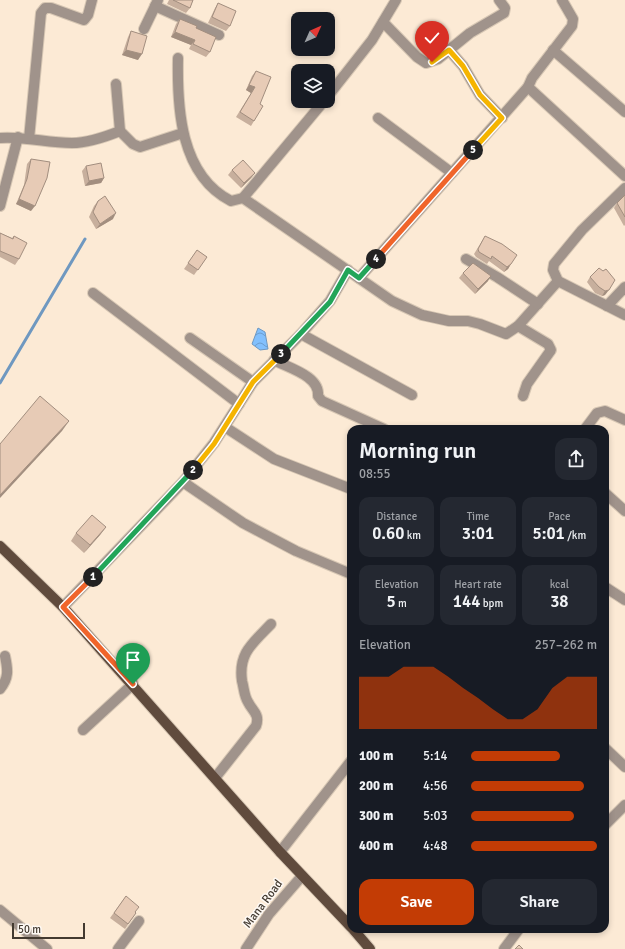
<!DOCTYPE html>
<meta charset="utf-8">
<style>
:root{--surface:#171b24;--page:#242831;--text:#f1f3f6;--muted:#9ea1a6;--accent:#c33c05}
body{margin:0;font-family:Signika,sans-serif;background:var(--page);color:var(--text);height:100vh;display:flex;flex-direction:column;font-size:15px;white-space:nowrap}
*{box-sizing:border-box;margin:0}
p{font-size:13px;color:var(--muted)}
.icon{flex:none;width:22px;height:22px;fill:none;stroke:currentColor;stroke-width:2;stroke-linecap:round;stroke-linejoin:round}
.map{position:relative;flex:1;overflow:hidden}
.drawer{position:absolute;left:347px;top:425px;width:262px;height:508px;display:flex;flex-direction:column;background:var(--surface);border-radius:12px;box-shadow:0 2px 6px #0003}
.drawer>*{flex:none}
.needle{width:26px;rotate:45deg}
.fabs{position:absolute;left:291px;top:12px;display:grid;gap:8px}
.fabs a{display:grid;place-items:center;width:44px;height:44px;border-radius:8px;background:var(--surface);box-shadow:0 2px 6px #0003;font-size:20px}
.scale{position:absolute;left:12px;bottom:10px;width:73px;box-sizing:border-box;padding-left:4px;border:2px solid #433a30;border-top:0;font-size:11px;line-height:14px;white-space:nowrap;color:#433a30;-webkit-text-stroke:3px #fef9f4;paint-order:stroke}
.pin{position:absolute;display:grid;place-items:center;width:34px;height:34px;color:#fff;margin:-41px -17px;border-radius:50% 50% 50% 0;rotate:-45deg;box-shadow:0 0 4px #0007}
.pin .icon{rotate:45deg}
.km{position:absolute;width:20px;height:20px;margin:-10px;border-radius:50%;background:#222;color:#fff;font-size:11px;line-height:20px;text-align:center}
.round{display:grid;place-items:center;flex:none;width:42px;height:42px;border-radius:12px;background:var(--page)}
.overview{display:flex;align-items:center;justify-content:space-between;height:68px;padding:0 12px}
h1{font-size:22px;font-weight:600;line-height:30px}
.stats{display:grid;grid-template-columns:repeat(3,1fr);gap:6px;height:68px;padding:4px 12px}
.stats div{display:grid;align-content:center;border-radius:10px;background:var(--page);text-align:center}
.stats b{font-size:17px;font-weight:600}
.stats small{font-size:11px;font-weight:400}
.stats p{font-size:11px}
.chart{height:112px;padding:8px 12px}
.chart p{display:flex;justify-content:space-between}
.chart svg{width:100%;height:72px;margin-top:4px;fill:var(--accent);opacity:.7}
.action{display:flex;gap:8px;margin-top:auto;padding:8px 12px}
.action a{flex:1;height:46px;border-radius:12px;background:var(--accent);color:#fff;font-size:16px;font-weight:600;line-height:46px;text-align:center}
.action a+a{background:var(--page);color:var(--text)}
ul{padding:0 12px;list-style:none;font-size:13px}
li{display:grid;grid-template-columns:64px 48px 1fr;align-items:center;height:30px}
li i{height:10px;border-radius:5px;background:var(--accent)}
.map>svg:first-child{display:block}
.water{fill:url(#water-waves);stroke:#6f98c0}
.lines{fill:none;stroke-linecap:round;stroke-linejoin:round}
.stream{stroke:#6f98c0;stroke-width:3}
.minor-casing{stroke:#d7c7b4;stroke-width:12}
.major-casing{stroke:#d7c7b4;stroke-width:12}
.minor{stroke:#a0938b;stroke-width:10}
.major{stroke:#604b3d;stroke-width:10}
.wall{fill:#c7af9d}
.shaded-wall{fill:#a28e7f}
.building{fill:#e7cbb6;stroke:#a28e7f}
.split-1-casing{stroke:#fff;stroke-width:8}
.split-2-casing{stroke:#fff;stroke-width:8}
.split-3-casing{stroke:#fff;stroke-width:8}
.split-4-casing{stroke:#fff;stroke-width:8}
.split-5-casing{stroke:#fff;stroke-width:8}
.split-6-casing{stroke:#fff;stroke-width:8}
.split-1{stroke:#f0652b;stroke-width:5}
.split-2{stroke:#22a559;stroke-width:5}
.split-3{stroke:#f5b400;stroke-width:5}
.split-4{stroke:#22a559;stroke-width:5}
.split-5{stroke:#f0652b;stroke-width:5}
.split-6{stroke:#f5b400;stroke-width:5}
.labels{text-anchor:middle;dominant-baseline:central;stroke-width:3;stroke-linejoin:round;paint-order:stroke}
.street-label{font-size:12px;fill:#433a30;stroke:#fef9f4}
</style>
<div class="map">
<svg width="625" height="949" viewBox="0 0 625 949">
<defs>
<pattern id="water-waves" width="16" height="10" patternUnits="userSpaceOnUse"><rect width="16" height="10" fill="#82c0fd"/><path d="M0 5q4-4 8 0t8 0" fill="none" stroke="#6c9dcd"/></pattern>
</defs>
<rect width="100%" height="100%" fill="#fcead5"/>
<path class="water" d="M258,328L265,332L268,349L260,350L252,344Z"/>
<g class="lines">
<path class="stream" d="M0,383L85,239"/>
<g class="minor-casing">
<g id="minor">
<path d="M562,0L573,19L572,26L532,78L528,87L625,176"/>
<path d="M155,6L219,35"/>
<path d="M383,22L417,57L426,63L438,59L470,33L504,13L505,8L499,0"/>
<path d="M144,29L158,0"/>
<path d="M449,50L463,66L480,95L502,118"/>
<path d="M553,50L625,112"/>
<path d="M178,58C177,108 180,175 231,201L243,198L392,301L422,315L449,321H468L480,324L506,334L518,326L558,281"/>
<path d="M328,96L372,40L396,0"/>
<path d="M378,118L452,173"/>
<path d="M120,131L133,144L140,147L183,133"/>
<path d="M0,138C24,136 47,143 72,143C88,143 105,137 120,131L116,84"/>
<path d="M29,139L41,13L45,8H51L84,20L88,15L92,0"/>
<path d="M625,188L582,230L554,264L553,270L558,281L625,315"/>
<path d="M243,198L324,101"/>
<path d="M0,206L18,137"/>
<path d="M466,259L497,277L538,304"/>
<path d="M359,278L528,87"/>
<path d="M93,293L239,404"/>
<path d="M607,306L625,287"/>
<path d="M518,326L548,344L551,350L527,384L523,396"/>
<path d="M301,334L412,395"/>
<path d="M190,338L253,382"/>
<path d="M274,360C289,368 320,376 318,396L322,401L384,429"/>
<path d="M225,427L274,459L351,489"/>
<path d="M585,429L597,413L605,411L625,420"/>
<path d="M183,482L243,523L296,551L351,574"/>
<path d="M605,493L625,511"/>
<path d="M605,587L625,600"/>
<path d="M63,607L183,482L214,443L253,382L301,334L330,301L348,270"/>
<path d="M0,689C9,678 8,670 5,656"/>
<path d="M83,730L133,684"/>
<path d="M605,748L625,767"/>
<path d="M215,778L256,726C260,714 253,712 248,702C244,696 244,688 242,681C238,653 253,643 271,624"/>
<path d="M605,825L625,805"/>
<path d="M280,852L351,761"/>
<path d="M0,910L47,949"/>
<path d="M118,949L139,921"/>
<path d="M246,949L269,914L302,876"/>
<path d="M504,949L519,929"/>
</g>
</g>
<g class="major-casing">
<g id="major">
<path d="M0,546L63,607L280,852L351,927"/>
<path d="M353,929L370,949"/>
</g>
</g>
<use href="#minor" class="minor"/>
<use href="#major" class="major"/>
</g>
<g class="wall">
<path d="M169,0H193L190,8L186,13L167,4Z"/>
<path d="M218,3L230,26L226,31L208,23L215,8Z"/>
<path d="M180,19L196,28L210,52L206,57L189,49L191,45L171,37L176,24Z"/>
<path d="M131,31L138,60L122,55L128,37Z"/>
<path d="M256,71L260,104L254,121L251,126L236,117L251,93L246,90L252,76Z"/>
<path d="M31,159V211L16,204L24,185L27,164Z"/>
<path d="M86,166L104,178L101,183L85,186L82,171Z"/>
<path d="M232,170L255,173L251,178L241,188L228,175Z"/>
<path d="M625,195V225L624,226L614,208L617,203Z"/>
<path d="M98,201L113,219L96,229L89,217L94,206Z"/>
<path d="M0,233L12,238L14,236L19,259L15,265L0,257Z"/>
<path d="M485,236L511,264L508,269L504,272L489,261L487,264L476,257L474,254Z"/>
<path d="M197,250L207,257L194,275L184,269Z"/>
<path d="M606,269L605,295L602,296L595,293L587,282L590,277L603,271Z"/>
<path d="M463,273L488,281L475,294L459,278Z"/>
<path d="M106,527L100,535L84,553L71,541L76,533Z"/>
<path d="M126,896L136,913L125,929L110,918Z"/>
</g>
<g class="shaded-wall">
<path d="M175,32L195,40L191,45L171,37Z"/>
<path d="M126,50L142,54L138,60L122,55Z"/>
<path d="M249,85L255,87L251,93L246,90Z"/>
<path d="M255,173L251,178L241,188L244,183Z"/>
<path d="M104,178L101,183L85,186L89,181Z"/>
<path d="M19,199L35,206L31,211L16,204Z"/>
<path d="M116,213L113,219L96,229L100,224Z"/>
<path d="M511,264L508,269L504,272L507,267Z"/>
<path d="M491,276L488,281L475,294L478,289Z"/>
<path d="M609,290L605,295L602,296L605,291Z"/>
<path d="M69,421L62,431L0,498V495Z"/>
<path d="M106,527L100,535L84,553L90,545Z"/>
</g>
<g class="building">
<path d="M173,0H193L190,8Z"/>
<path d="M218,3L236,11L230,26L212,17Z"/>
<path d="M180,19L197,26L196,28L216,37L210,52L193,44L195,40L175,32Z"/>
<path d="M131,31L147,36L142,54L126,50Z"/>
<path d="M256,71L271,77L260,104L263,106L254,121L240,112L255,87L249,85Z"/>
<path d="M31,159L50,162L47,178L35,206L19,199L27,179Z"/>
<path d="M243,160L255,173L244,183L232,170Z"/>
<path d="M101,163L104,178L89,181L86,166Z"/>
<path d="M625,195V217L617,203Z"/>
<path d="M105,196L116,213L100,224L93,212L98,201Z"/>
<path d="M0,233L13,239L14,236L27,243L19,259L0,251Z"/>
<path d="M485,236L502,244L517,255L511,264L507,267L492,256L491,259L479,252L478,249Z"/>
<path d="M197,250L207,257L198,270L188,263Z"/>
<path d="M473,263L491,276L478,289L463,273Z"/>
<path d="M599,268L603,271L606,269L615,280L609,290L605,291L599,287L590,277Z"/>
<path d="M40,396L69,421L0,495V444Z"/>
<path d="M92,515L106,527L90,545L76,533Z"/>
<path d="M126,896L139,907L135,912L136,913L128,924L114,913Z"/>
<path d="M519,945L523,949H515Z"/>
</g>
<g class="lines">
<g class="split-1-casing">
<path id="split-1" d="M93,577L63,607L133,684"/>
</g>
<g class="split-2-casing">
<path id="split-2" d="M93,577L193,470"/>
</g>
<g class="split-3-casing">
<path id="split-3" d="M193,470L214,444L253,382L281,354"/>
</g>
<g class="split-4-casing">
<path id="split-4" d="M281,354L330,302L348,270L359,278L376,259"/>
</g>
<g class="split-5-casing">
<path id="split-5" d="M376,259L473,150"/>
</g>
<g class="split-6-casing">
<path id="split-6" d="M432,62L449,50L463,66L480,95L502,118L473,150"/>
</g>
<use href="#split-1" class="split-1"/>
<use href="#split-2" class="split-2"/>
<use href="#split-3" class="split-3"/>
<use href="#split-4" class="split-4"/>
<use href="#split-5" class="split-5"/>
<use href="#split-6" class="split-6"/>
</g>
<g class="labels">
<g class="street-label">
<text transform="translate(263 904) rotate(-53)">Mana Road</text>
</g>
</g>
</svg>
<div class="fabs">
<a><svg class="needle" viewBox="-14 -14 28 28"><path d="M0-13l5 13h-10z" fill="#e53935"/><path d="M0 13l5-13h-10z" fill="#9ea1a6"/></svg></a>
<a><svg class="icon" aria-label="layers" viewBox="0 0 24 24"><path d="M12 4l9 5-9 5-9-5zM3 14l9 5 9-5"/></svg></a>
</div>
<div class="scale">50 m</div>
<div class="pin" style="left:133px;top:684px;background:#1e9e55"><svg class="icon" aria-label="arrive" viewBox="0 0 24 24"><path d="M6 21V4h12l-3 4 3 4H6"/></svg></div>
<div class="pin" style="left:432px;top:62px;background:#d93025"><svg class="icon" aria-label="check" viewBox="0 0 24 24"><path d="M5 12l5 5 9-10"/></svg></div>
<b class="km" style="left:93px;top:577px">1</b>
<b class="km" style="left:193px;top:470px">2</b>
<b class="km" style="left:281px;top:354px">3</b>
<b class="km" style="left:376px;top:259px">4</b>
<b class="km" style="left:473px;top:150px">5</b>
<section class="drawer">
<div class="overview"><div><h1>Morning run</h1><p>08:55</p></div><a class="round"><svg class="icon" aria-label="share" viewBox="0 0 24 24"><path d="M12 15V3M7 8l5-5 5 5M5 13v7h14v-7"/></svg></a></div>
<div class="stats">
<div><p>Distance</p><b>0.60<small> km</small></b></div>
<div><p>Time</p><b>3:01</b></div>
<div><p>Pace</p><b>5:01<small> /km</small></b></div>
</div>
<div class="stats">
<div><p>Elevation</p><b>5<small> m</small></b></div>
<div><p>Heart rate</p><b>144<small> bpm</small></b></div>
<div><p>kcal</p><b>38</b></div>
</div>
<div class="chart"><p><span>Elevation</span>257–262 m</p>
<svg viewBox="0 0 160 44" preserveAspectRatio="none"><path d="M0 44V12L10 12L20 12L30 6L40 6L50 6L60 12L70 19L80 25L90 32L100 38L110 38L120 32L130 19L140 12L150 12L160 12V44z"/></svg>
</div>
<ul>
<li><b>100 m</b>5:14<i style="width:71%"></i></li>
<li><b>200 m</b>4:56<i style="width:90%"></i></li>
<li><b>300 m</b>5:03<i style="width:82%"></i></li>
<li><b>400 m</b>4:48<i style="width:100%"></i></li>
</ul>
<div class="action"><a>Save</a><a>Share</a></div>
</section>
</div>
